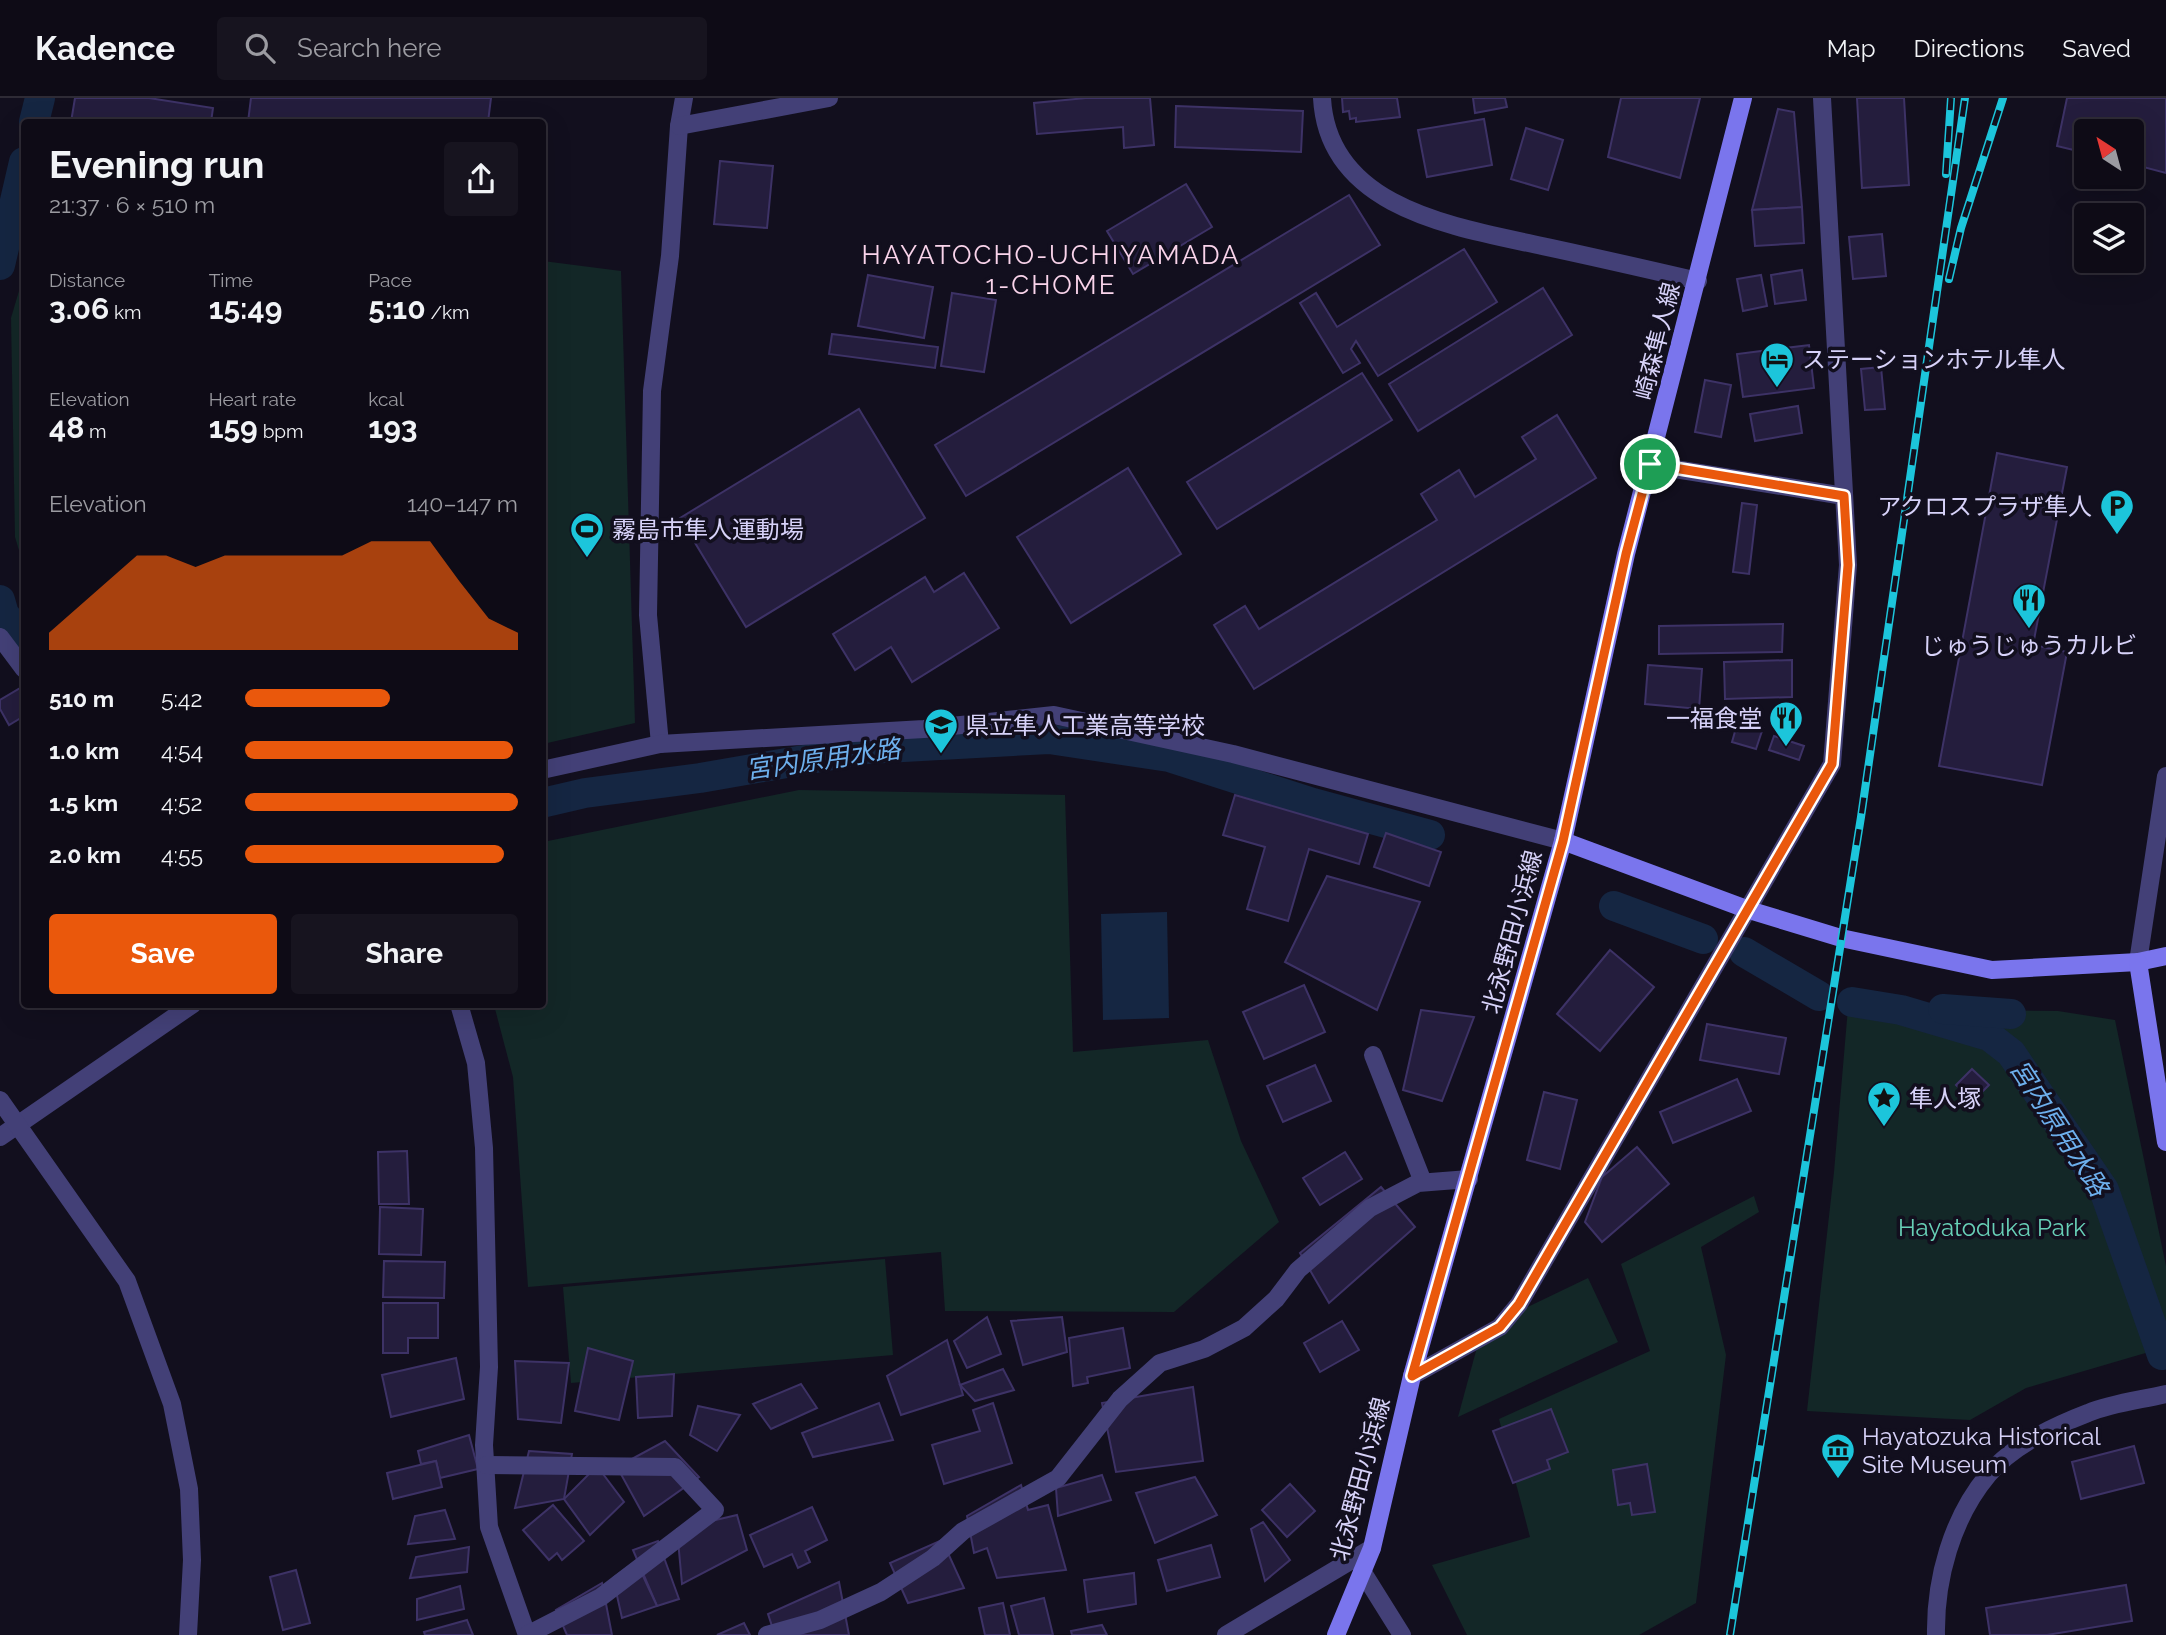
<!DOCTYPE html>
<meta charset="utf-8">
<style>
:root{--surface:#0e0b16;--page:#17141f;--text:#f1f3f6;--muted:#9b9ba1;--line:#2e2b35;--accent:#ea580c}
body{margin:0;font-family:Raleway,"Noto Sans JP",sans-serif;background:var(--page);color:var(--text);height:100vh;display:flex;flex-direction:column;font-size:26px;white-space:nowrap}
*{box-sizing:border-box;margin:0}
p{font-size:23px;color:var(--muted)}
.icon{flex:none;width:38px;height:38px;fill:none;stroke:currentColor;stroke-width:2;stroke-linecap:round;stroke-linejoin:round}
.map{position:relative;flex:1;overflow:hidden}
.panel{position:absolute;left:21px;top:21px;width:525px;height:889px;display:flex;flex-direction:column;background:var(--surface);border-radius:7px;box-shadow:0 7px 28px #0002,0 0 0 2px var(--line)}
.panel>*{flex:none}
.needle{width:46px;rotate:324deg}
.tools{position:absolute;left:2074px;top:21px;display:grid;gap:14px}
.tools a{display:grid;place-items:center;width:70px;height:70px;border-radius:7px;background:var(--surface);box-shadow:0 7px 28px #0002,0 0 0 2px var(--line);font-size:35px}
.pin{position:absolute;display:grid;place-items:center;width:60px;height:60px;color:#fff;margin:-30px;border:4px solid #fff;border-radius:50%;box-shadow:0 2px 7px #0007}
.round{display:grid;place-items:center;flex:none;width:74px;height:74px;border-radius:7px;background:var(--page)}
.headline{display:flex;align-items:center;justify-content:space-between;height:119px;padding:0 28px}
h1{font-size:38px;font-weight:700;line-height:52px}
.metrics{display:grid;grid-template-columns:repeat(3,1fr);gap:10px;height:119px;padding:7px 28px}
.metrics div{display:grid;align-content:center}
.metrics b{font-size:30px;font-weight:700}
.metrics small{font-size:19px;font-weight:400}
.metrics p{font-size:19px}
.chart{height:196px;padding:14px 28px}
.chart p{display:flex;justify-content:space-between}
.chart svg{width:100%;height:126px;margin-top:7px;fill:var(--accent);opacity:.7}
.action{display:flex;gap:14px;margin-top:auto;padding:14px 28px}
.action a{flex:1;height:80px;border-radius:7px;background:var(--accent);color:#fff;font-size:28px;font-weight:700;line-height:80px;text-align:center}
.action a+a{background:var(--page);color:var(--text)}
ul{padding:0 28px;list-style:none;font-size:23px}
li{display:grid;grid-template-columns:112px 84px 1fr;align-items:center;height:52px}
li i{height:18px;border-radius:9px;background:var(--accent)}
header{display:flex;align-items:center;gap:42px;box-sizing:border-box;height:98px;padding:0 35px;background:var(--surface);border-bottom:2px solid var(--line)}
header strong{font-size:33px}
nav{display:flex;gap:38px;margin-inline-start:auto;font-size:24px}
.search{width:490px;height:63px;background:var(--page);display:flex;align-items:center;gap:18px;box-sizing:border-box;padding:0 24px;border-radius:7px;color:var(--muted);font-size:26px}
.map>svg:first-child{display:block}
.green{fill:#132727}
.water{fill:#152642}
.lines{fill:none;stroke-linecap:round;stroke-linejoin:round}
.canal{stroke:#152642;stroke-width:30}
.building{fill:#241d3d;stroke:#3d3266;stroke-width:2}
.minor{stroke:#434077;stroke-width:18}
.tertiary{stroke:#434077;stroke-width:18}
.secondary{stroke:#7a75ed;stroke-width:18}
.rail-casing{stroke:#1cc5db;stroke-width:8}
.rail{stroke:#120f1e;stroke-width:5;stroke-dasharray:16;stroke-linecap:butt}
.route-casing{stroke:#fff;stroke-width:14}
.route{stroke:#ea580c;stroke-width:9}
.labels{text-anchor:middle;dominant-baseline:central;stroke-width:7;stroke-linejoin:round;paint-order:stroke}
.street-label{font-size:24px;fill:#d7d2f9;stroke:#120f1e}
.poi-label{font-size:24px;fill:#d7d2f9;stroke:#120f1e;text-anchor:start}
.park-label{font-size:24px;fill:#68d0b7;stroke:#120f1e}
.neighbourhood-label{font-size:26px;letter-spacing:2px;fill:#fad4eb;stroke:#120f1e}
.water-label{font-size:26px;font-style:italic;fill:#6dafec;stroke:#120f1e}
</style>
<header>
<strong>Kadence</strong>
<div class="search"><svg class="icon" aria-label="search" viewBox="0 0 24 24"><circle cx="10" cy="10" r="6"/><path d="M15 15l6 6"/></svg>Search here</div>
<nav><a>Map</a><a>Directions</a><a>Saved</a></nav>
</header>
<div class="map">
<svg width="2166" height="1537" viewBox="0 0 2166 1537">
<rect width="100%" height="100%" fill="#120f1e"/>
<g class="green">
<path d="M543,163L621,173L635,625L543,646Z"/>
<path d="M24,176V469L15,439L11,220Z"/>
<path d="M799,692L1065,697L1073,954L1208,942L1241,1043L1279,1124L1174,1214L945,1213L941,1154L528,1189L513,979L494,907L542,906L543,744Z"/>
<path d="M1849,898L1972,912L2058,913L2115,922L2166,1168V1249L2026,1290L1970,1322L1807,1313L1834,1074Z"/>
<path d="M1754,1098L1759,1114L1701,1149L1726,1257L1696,1505L1639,1537H1467L1432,1467L1530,1439L1499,1321L1650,1253L1621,1166Z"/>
<path d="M885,1161L893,1257L571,1285L563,1189Z"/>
<path d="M1588,1180L1618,1244L1458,1319L1482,1231Z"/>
</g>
<path class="water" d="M1167,814L1169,920L1103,922L1101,816Z"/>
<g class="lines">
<g class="canal">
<path d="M34,24L40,0"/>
<path d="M0,167L24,64"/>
<path d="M0,502L4,516L24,540"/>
<path d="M542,705L585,695L700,680L867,651L1049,641L1169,659L1313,705L1430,737"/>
<path d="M1614,808L1703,841"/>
<path d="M1744,854L1819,898"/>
<path d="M1852,904L1901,912L1989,938L2011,955L2104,1092L2162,1257"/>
<path d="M1943,911L2011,916"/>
</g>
</g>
<g class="building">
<path d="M75,0H149L213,10L211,24H71Z"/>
<path d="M251,0H491L488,24H248Z"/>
<path d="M1086,0H1150L1154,47L1124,50L1123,29L1037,36L1034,5Z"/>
<path d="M1342,0H1397L1400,19L1356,24V20L1350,21L1349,13L1343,14Z"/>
<path d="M1473,0H1505L1507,9L1475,15Z"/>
<path d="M1621,0H1700L1680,80L1608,59Z"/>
<path d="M1857,0H1904L1909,87L1862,90Z"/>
<path d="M2067,0H2166V75L2132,66V33H2086V55L2057,48Z"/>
<path d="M1176,8L1303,13L1301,54L1175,49Z"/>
<path d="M1778,11L1794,14L1802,109L1752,112Z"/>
<path d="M1484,21L1492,67L1427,79L1418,32Z"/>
<path d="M1526,30L1563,42L1548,92L1511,81Z"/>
<path d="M720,63L773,68L767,130L714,126Z"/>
<path d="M1186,86L1212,129L1133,176L1107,133Z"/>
<path d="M1349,97L1380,147L966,398L935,347Z"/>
<path d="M1802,109L1804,145L1755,148L1752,112Z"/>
<path d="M1882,136L1886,178L1853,181L1849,139Z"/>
<path d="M1464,151L1497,204L1378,278L1356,243L1351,251L1360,265L1343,275L1300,205L1316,195L1337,229Z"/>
<path d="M1802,172L1806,202L1775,206L1771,177Z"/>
<path d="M868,177L933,189L924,240L858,228Z"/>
<path d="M1761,177L1767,208L1743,213L1737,181Z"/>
<path d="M1543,190L1572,237L1418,333L1389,286Z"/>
<path d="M952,195L996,202L984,274L941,268Z"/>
<path d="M832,236L938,249L935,270L829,256Z"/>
<path d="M1809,247L1814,290L1743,299L1737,256Z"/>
<path d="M1881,269L1885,311L1865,312L1861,271Z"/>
<path d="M1362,275L1392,322L1217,431L1187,384Z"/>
<path d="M1705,282L1731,287L1721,339L1695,334Z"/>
<path d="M1798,308L1802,335L1755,343L1750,316Z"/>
<path d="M859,311L925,420L746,529L680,420Z"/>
<path d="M1557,317L1596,380L1254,591L1214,527L1245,508L1259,531L1437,422L1421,396L1459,372L1475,399L1536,361L1522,339Z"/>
<path d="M1997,355L2067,369L2033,547L2067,554L2042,687L1939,668Z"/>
<path d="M1128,370L1181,456L1071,525L1017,439Z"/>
<path d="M1742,405L1757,407L1749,476L1733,474Z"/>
<path d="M964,475L999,530L912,584L891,549L855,572L833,536L925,479L934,494Z"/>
<path d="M1783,526L1782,554L1659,556V528Z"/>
<path d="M1792,562V599L1725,601L1724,564Z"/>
<path d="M1648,567L1702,571L1699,611L1645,606Z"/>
<path d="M22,589L24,618L9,627L0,611V602Z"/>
<path d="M1738,623L1763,630L1756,651L1732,644Z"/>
<path d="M1774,638L1804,648L1799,662L1769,652Z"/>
<path d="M1235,697L1368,736L1359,766L1309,751L1288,823L1247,811L1265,749L1223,737Z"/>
<path d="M1386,735L1441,754L1429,788L1374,769Z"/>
<path d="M1327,778L1420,804L1377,912L1285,864Z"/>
<path d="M1610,852L1654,889L1600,953L1557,916Z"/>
<path d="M1304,887L1325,934L1264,961L1243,914Z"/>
<path d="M1421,912L1474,919L1442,1003L1403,992Z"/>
<path d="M1707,926L1786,940L1779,976L1700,962Z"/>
<path d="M1315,967L1331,1003L1283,1024L1267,988Z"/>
<path d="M1972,971L1989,987L1973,1003L1956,987Z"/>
<path d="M1737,981L1751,1013L1673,1045L1660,1014Z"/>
<path d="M1544,994L1577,1002L1560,1071L1527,1062Z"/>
<path d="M1637,1049L1669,1086L1602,1144L1585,1124L1602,1079Z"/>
<path d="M407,1053L409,1106H379L378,1054Z"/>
<path d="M1345,1054L1362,1081L1320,1107L1303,1080Z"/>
<path d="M1381,1089L1415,1129L1329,1205L1300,1155Z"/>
<path d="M380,1109L423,1111L421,1157L379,1156Z"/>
<path d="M384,1163L445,1164L444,1200L383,1199Z"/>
<path d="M383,1205H438V1240H408V1255H383Z"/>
<path d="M987,1219L1001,1256L967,1270L954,1243Z"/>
<path d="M1062,1219L1067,1254L1023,1267L1011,1223Z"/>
<path d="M1342,1223L1359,1252L1320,1274L1304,1245Z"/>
<path d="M1123,1230L1130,1270L1087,1279L1088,1285L1073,1288L1069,1240Z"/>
<path d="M947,1242L963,1297L901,1317L887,1278Z"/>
<path d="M588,1250L633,1263L619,1322L575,1313Z"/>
<path d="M456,1260L464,1301L391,1319L382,1277Z"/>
<path d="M515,1263L569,1265L561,1325L518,1321Z"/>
<path d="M1003,1271L1014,1292L975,1303L960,1287Z"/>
<path d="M674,1276L672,1318L638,1320L636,1279Z"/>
<path d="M801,1286L817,1310L771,1331L753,1306Z"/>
<path d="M1193,1289L1203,1363L1116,1374L1102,1305Z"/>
<path d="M879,1305L893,1342L813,1359L802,1335Z"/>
<path d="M993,1305L1012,1365L944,1386L932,1347L980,1333L973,1312Z"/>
<path d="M698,1308L740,1317L717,1353L690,1337Z"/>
<path d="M1551,1311L1568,1354L1547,1362L1550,1371L1513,1385L1493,1333Z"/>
<path d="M469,1337L478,1371L440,1380L436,1363L421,1366L418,1353Z"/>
<path d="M665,1343L699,1379L644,1418L617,1369Z"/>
<path d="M2134,1348L2144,1385L2081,1401L2072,1364Z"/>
<path d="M529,1353L572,1356L564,1401L515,1410Z"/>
<path d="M436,1363L442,1389L393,1401L387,1375Z"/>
<path d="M1647,1366L1655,1414L1632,1417L1630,1405L1618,1407L1613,1372Z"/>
<path d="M597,1368L624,1404L590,1437L564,1401Z"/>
<path d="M1102,1377L1111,1402L1058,1418L1056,1390Z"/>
<path d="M1195,1379L1217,1417L1155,1445L1136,1395Z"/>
<path d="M1290,1386L1315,1413L1287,1439L1262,1412Z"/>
<path d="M1021,1387L1028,1412L1048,1407L1066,1472L997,1480L987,1450L974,1455L967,1418Z"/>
<path d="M553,1407L584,1443L562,1462L557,1455L549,1462L523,1432Z"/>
<path d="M812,1409L827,1442L805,1453L810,1464L798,1470L792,1456L764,1469L750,1437Z"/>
<path d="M445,1412L455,1441L408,1446L415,1418Z"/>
<path d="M737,1417L747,1452L682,1486L677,1431Z"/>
<path d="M1263,1424L1290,1462L1265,1483L1251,1431Z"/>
<path d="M942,1442L964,1490L908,1505L890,1465Z"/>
<path d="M658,1443L679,1501L657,1508L633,1452Z"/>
<path d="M1211,1447L1220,1479L1167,1493L1158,1462Z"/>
<path d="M469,1449L467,1474L410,1480L416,1459Z"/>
<path d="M636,1463L657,1508L622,1520L613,1480Z"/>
<path d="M296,1472L310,1525L283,1532L270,1479Z"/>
<path d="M1134,1475L1136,1506L1088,1514L1084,1482Z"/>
<path d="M839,1484L849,1537H775L768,1516Z"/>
<path d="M602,1485L612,1537H567L556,1512Z"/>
<path d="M2126,1487L2132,1523L2047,1537H1990L1986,1510Z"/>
<path d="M460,1488L464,1511L417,1522V1501Z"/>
<path d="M1044,1500L1053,1537H1019L1011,1508Z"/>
<path d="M1003,1505L1010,1537H985L979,1510Z"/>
<path d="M467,1522L473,1537H425L424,1534Z"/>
<path d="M744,1525L750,1537H717Z"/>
<path d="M1102,1527L1107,1537H1072L1071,1533Z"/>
</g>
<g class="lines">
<g class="minor">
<path d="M1322,0C1328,111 1456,129 1542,148C1594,159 1646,171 1698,183"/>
<path d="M1650,367L1844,398"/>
<path d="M0,539L24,571"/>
<path d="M660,646L648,517L652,293L670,158L679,28L684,0"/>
<path d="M542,672L660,646L924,631L1054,617L1233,656L1563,743"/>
<path d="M459,906L476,965L484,1050L489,1269L484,1347L489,1429L527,1537"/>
<path d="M1373,957L1423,1084"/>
<path d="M0,1039L193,906"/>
<path d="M1412,1278L1500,1229L1519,1206L1832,666L1848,467L1822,0"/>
<path d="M486,1367L675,1369L715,1412L601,1499L527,1537"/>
<path d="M1362,1473L1402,1537"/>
<path d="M767,1537L820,1522L881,1494L933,1460L963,1433L1058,1380L1120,1301L1160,1265L1204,1251L1244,1230L1276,1201L1298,1172L1370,1110L1418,1085L1469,1081"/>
<path d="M1226,1537L1372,1450"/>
</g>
<g class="tertiary">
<path d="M679,28L829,0"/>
<path d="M2138,864L2166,678"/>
<path d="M0,1002L127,1183L172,1306L189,1391L192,1462L188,1537"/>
<path d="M1936,1537C1935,1481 1952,1420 1988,1377C2011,1348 2054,1328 2088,1315C2112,1305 2141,1302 2166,1296"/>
</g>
<g class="secondary">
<path d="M1563,743L1749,812L1841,840L1992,872L2138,864L2166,858"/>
<path d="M2138,864L2166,1044"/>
<path d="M1336,1537L1372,1450L1412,1278L1563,743L1626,456L1743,0"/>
</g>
<g class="rail-casing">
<g id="rail">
<path d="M1946,76L1951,0"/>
<path d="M1949,181L1961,130L2003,0"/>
<path d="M1730,1537L1861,719L1965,0"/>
</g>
</g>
<use href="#rail" class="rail"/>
</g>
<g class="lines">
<g class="route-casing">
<path id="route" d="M1650,366L1844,398L1848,467L1832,666L1519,1206L1500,1229L1412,1278L1563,743L1626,456Z"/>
</g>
<use href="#route" class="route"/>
</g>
<defs>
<g id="hotel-pin" transform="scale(1.75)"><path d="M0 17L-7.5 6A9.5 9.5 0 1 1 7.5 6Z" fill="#1cc5db" stroke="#120f1e"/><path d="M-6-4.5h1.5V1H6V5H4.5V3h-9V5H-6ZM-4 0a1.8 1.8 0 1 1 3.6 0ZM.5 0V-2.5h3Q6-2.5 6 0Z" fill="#111"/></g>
<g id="parking-pin" transform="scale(1.75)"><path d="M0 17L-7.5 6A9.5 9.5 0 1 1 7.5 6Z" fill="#1cc5db" stroke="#120f1e"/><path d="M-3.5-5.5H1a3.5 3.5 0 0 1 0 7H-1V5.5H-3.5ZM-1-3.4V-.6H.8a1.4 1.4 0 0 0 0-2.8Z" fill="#111"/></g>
<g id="stadium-pin" transform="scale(1.75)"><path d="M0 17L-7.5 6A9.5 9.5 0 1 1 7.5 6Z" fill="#1cc5db" stroke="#120f1e"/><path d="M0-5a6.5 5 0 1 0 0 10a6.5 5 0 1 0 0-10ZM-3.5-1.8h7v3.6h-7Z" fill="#111"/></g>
<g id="restaurant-pin" transform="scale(1.75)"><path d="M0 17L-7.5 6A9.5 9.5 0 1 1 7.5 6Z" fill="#1cc5db" stroke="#120f1e"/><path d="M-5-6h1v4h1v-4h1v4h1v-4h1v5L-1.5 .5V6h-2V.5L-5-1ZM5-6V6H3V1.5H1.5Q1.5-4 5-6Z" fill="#111"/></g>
<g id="school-pin" transform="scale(1.75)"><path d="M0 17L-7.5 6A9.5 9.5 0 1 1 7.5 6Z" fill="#1cc5db" stroke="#120f1e"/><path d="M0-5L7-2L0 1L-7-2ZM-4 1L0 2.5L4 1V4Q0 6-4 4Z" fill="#111"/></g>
<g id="sight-pin" transform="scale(1.75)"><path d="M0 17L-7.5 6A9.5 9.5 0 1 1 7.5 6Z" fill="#1cc5db" stroke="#120f1e"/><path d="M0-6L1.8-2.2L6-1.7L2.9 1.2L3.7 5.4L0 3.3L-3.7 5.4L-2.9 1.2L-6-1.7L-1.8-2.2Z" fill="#111"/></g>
<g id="museum-pin" transform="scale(1.75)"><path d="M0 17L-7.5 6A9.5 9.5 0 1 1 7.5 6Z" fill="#1cc5db" stroke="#120f1e"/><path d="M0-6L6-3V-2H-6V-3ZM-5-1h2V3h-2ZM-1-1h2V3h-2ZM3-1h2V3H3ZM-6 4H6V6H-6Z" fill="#111"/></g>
</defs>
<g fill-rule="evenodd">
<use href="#hotel-pin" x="1777" y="261"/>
<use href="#parking-pin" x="2117" y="408"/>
<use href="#stadium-pin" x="587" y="431"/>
<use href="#restaurant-pin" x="2029" y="502"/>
<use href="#restaurant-pin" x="1786" y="620"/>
<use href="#school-pin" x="941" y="627"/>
<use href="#sight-pin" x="1884" y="1000"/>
<use href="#museum-pin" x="1838" y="1352"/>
</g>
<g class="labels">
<g class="street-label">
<text transform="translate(1657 243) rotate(-76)">崎森隼人線</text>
<text transform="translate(1512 834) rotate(-75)">北永野田小浜線</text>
<text transform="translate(1360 1381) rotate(-75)">北永野田小浜線</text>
</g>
<g class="poi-label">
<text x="1802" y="261">ステーションホテル隼人</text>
<text x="2092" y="408" text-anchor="end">アクロスプラザ隼人</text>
<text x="612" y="431">霧島市隼人運動場</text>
<text x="2029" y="547" text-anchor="middle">じゅうじゅうカルビ</text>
<text x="1762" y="620" text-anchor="end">一福食堂</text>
<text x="965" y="627">県立隼人工業高等学校</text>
<text x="1909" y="1000">隼人塚</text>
<text x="1862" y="1338">Hayatozuka Historical<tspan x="1862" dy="28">Site Museum</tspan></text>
</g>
<g class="park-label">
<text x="1992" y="1129">Hayatoduka Park</text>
</g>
<g class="neighbourhood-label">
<text x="1051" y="157">HAYATOCHO-UCHIYAMADA<tspan x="1051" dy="30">1-CHOME</tspan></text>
</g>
<g class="water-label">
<text transform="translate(823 661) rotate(-8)">宮内原用水路</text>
<text transform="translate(2059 1030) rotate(57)">宮内原用水路</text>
</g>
</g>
</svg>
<div class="tools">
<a><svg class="needle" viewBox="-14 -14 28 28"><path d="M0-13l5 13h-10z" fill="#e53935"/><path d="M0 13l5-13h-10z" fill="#9b9ba1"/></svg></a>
<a><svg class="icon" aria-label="layers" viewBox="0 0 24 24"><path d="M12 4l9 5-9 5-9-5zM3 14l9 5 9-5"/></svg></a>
</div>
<div class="pin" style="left:1650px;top:366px;background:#1e9e55"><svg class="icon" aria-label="arrive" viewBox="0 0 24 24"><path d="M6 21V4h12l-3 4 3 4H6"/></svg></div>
<section class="panel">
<div class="headline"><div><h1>Evening run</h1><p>21:37 · 6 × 510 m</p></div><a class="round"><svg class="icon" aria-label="share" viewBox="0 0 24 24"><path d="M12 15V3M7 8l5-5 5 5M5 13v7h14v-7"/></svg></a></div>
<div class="metrics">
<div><p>Distance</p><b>3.06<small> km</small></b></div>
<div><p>Time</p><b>15:49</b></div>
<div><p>Pace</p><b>5:10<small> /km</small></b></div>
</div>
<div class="metrics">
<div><p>Elevation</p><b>48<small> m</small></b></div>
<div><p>Heart rate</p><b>159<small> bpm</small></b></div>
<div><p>kcal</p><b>193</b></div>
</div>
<div class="chart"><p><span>Elevation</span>140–147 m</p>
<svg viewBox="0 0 160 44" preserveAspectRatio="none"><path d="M0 44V38L10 29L20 20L30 11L40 11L50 15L60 11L70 11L80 11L90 11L100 11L110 6L120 6L130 6L140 20L150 33L160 38V44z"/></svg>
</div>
<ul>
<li><b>510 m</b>5:42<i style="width:53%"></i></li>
<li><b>1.0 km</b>4:54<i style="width:98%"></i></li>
<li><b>1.5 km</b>4:52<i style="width:100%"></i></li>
<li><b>2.0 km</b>4:55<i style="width:95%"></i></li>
</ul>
<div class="action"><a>Save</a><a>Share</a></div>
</section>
</div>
